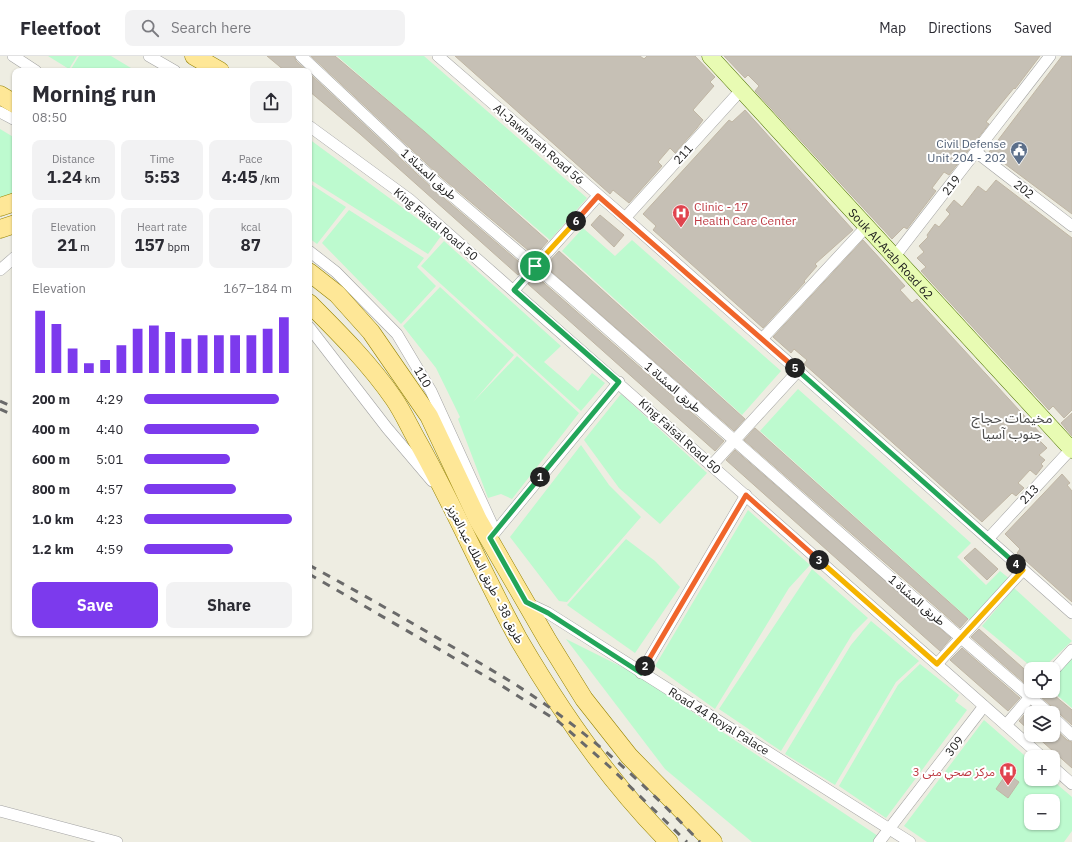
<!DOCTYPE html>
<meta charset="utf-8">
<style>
:root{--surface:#fff;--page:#f2f2f3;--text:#2b2b33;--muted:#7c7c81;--line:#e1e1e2;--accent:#7c3aed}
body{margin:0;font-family:"IBM Plex Sans","Noto Sans Arabic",sans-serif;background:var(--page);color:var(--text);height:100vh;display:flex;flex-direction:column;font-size:15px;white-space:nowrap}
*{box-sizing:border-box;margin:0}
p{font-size:13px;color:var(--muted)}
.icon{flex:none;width:22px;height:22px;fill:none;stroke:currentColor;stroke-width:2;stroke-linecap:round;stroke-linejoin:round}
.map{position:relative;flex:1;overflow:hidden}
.side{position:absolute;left:12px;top:12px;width:300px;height:568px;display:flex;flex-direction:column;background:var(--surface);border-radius:8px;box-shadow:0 1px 3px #0004}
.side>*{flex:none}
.fabs{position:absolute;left:1024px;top:606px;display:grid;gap:8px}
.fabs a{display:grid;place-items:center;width:36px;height:36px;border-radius:8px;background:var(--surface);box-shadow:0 1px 3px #0004;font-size:20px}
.pin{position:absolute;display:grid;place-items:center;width:34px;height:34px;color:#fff;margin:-17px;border:2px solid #fff;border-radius:50%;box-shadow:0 1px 4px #0007}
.km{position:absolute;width:20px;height:20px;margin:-10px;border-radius:50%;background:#222;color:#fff;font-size:11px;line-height:20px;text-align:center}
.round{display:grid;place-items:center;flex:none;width:42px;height:42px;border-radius:8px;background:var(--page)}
.head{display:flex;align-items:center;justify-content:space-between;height:68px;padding:0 20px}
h1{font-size:22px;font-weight:700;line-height:30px}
.figures{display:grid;grid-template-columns:repeat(3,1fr);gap:6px;height:68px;padding:4px 20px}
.figures div{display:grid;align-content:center;border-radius:8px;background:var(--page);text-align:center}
.figures b{font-size:17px;font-weight:700}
.figures small{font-size:11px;font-weight:400}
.figures p{font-size:11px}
.chart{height:112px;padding:8px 20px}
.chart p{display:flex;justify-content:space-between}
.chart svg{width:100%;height:72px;margin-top:4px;stroke:var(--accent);stroke-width:6}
.cta{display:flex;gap:8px;margin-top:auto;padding:8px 20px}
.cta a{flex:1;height:46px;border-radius:8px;background:var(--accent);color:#fff;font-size:16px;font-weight:700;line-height:46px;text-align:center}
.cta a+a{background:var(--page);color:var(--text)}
ul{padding:0 20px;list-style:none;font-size:13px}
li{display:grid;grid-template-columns:64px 48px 1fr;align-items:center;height:30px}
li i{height:10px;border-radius:5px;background:var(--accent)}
header{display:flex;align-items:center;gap:24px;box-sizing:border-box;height:56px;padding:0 20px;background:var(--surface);border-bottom:1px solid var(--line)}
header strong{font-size:19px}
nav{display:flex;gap:22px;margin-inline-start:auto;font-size:14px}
.search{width:280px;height:36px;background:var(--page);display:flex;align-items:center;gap:10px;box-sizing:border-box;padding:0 14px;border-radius:8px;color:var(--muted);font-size:15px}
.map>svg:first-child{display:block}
.park{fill:#bdfacf;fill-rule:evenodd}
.building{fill:#c6c0b5;stroke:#c0b6a4}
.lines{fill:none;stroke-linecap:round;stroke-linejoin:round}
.street-casing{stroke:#a3a3a3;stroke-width:12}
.secondary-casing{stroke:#507502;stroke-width:17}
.primary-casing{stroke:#958300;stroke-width:19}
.street{stroke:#fff;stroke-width:11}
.secondary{stroke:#e8fbb3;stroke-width:16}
.primary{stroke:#fee797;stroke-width:18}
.rail{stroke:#6a6a6a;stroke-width:3;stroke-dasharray:8 8;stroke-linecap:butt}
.split-1-casing{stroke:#fff;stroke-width:8}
.split-2-casing{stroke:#fff;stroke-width:8}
.split-3-casing{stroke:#fff;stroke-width:8}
.split-4-casing{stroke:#fff;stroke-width:8}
.split-5-casing{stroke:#fff;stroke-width:8}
.split-6-casing{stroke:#fff;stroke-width:8}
.split-7-casing{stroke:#fff;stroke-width:8}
.split-1{stroke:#22a559;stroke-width:5}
.split-2{stroke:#22a559;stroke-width:5}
.split-3{stroke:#f0652b;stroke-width:5}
.split-4{stroke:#f5b400;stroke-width:5}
.split-5{stroke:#22a559;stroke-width:5}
.split-6{stroke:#f0652b;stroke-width:5}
.split-7{stroke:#f5b400;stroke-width:5}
.labels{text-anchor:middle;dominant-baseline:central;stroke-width:4;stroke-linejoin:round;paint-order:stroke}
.service-label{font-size:12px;fill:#4e5e75;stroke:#fff;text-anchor:end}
.street-label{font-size:12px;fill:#1c1c1c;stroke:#fff}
.health-label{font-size:12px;fill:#be3a42;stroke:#fff;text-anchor:start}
.quarter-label{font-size:14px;fill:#4f4f4f;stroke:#fff}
</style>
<header>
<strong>Fleetfoot</strong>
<div class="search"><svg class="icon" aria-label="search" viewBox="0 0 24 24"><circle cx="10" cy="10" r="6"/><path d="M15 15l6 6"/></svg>Search here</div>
<nav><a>Map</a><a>Directions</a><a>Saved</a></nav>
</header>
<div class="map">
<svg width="1072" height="786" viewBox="0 0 1072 786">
<rect width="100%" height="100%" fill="#eeede2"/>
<g class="park">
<path d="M48,0H77L69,13Z"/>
<path d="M79,0H111L136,15H74L71,13Z"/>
<path d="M337,0H424L587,142L550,184Z"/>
<path d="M0,73L15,82V137L0,143Z"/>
<path d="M309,83L441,180L428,198L309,123Z"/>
<path d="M309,127L346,151L317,188L309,182Z"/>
<path d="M349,154L424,202L417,211L436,230L401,268L322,187Z"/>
<path d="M583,172L615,200L632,184L781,315L742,359L562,195Z"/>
<path d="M444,185L561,290L544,306L578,335L592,317L605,327L581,355L421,210Z"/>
<path d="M440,231L514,299L473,346L517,300L579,357L512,443L501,438L488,442L458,363L460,361L436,312L403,270Z"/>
<path d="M798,333L971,487L957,501L986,529L1000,515L1011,524L971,565L760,375Z"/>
<path d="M621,338L707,417L660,468L619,432L584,384Z"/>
<path d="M581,389L609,429L641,461L567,546L559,545L510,481Z"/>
<path d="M748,454L810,509L789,532L715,653L655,610Z"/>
<path d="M626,483L655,505L680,531L635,597L567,549Z"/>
<path d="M812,513L868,562L853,577L781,695L719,653Z"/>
<path d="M1014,532L1072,585L1042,613H1034L982,570Z"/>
<path d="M871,565L919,605L896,626L835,729L785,698L851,589Z"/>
<path d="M566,583L634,617L887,786H752L665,713Z"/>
<path d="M1072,602V652L1052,635L1053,623Z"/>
<path d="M920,608L959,639L955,645L967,654L886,762L839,730L898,629Z"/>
<path d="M984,664L1031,705V723H1051L1072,741V775L1064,786H927L904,770ZM1031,745H1053V767H1031Z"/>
</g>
<g class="building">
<path d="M267,0H294L296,5L307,15H285Z"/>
<path d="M311,0H335L425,76L548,185L535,200L441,121Z"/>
<path d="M455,0H640L644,3L647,0H695L715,21L710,26L714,30L693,54L703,64L697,72L675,97L670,92L658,106L662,110L629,147L613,134L610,138Z"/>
<path d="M724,0H1040L1015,33L1014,32L986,66L989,68L949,119L944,116L932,132L936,135L907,173L904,171L892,183L755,35L759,30L748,19L745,22Z"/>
<path d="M1062,0H1072V158L989,96Z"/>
<path d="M309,17L431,131L525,211L518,219L360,78L309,35Z"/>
<path d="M745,54L853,174L815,208L817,210L804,225L805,226L763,272L653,174L656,170L643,158L729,64L732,66Z"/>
<path d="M996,124L1072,182V354L1064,362L1053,350L1049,354L921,215L926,211L917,202L924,196L919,190L928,181L927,179L935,168L939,171L950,158L946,154L954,144L962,151L978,130L986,136Z"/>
<path d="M600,159L624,179L614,191L591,169Z"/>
<path d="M863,184L905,230L900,234L912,247L917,243L1042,379L1038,383L1047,392L1039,399L1045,404L1041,408L1043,410L1036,419L1030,414L1018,427L1024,432L1016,440L1012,437L982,466L804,308L807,304L794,293L791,297L773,281Z"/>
<path d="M559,195L745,363L734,375L545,210Z"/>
<path d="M536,220L724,385L715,395L528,228Z"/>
<path d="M1072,357V380L1061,367Z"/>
<path d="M755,372L968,563L960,572L744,384Z"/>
<path d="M735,394L951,582L940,595L726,404Z"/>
<path d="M1062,418L1070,427L1067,429L1072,435V546L1017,497L1020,493L1005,478Z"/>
<path d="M975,492L998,513L987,524L964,502Z"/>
<path d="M979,573L1031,619V629L1029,631L971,581Z"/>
<path d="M962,592L1020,642L1008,655L950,604Z"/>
<path d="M1042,635H1049L1072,654V669L1040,640Z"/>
<path d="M1031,651L1038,657H1031V676L1019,665Z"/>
<path d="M1053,671L1067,684L1072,686V712L1035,679H1053Z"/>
<path d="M1007,717L1019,726L1008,742L996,733Z"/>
</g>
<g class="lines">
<g class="street-casing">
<g id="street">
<path d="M13,0L36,15"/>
<path d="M149,0L175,15"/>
<path d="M301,0L436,126L562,233L899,529L1049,657"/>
<path d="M438,0L625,162L1072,557"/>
<path d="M0,56L15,64"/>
<path d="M309,70L409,143L1042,701"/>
<path d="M976,96L1072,170"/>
<path d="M625,162L741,34"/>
<path d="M309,195L336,216L397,278L431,335L495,475"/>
<path d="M895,200L1050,0"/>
<path d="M0,214L15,201"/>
<path d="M514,234L598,140"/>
<path d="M309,271L387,372L432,425"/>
<path d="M762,283L867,170"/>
<path d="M712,409L798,315"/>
<path d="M492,480L619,326"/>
<path d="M988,483L1071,393"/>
<path d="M527,547L548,557L910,786"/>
<path d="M937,608L1023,514"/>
<path d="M1053,615L1072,594"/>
<path d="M641,617L746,439"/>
<path d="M1053,661L1072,679"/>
<path d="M1006,669L1035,635"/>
<path d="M1053,711L1072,728"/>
<path d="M0,755L117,786"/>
<path d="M879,786L984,650"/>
</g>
</g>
<g class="secondary-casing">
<g id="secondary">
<path id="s1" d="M710,0L1072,394"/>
</g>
</g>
<g class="primary-casing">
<g id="primary">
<path d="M194,0L220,15"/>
<path d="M0,39L15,48"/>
<path d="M0,151L15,146"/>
<path d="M0,173L15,168"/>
<path d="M309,216L337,238L371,276L429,360L478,464L548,585L584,643L629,700L713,786"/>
<path d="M309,247C339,277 370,308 394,343C403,356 410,372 418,386C454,450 483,519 519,584C561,656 610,727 669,786"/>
</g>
</g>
<use href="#street" class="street"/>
<use href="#secondary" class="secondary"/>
<use href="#primary" class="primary"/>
<g class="rail">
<path d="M0,345L15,352"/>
<path d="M0,353L15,360"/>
<path d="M309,509C360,537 411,566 461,596C495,616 530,636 561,660C611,697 657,741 700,786"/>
<path d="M309,518L499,628L559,666L611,712L687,786"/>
</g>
</g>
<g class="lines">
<g class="split-1-casing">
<path id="split-1" d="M535,210L514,234L619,326L540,421"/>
</g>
<g class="split-2-casing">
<path id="split-2" d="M540,421L490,482L526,546L548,557L641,617L645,610"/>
</g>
<g class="split-3-casing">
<path id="split-3" d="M645,610L746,439L819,504"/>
</g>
<g class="split-4-casing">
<path id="split-4" d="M819,504L937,608L1023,514L1016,508"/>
</g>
<g class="split-5-casing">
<path id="split-5" d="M795,312L1016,508"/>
</g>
<g class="split-6-casing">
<path id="split-6" d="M576,165L598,140L795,312"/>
</g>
<g class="split-7-casing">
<path id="split-7" d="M535,210L576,165"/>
</g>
<use href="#split-1" class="split-1"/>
<use href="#split-2" class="split-2"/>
<use href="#split-3" class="split-3"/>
<use href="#split-4" class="split-4"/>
<use href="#split-5" class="split-5"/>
<use href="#split-6" class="split-6"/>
<use href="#split-7" class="split-7"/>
</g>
<defs>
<g id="civic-pin" transform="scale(0.9)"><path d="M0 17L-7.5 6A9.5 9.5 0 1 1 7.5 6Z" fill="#5c6f8a" stroke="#fff"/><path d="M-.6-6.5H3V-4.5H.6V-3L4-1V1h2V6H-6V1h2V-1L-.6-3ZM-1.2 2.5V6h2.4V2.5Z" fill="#fff"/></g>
<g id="hospital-pin" transform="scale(0.9)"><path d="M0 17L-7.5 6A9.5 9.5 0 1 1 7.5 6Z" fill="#e0444e" stroke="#fff"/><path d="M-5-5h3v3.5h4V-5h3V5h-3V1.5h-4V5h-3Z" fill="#fff"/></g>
</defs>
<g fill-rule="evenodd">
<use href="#civic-pin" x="1019" y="94"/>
<use href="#hospital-pin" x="681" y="157"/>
<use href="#hospital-pin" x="1008" y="715"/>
</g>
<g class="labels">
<g class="service-label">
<text x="1006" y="87">Civil Defense<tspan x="1006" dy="14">Unit 204 - 202</tspan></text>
</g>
<g class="street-label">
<text transform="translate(539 88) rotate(41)">Al-Jawharah Road 56</text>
<text transform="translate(683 98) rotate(-48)">211</text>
<text transform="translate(429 118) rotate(42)">طريق المشاة 1</text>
<text transform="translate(951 129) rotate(-52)">219</text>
<text transform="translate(1024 133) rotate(38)">202</text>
<text transform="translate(436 168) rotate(40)">King Faisal Road 50</text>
<text stroke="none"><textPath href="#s1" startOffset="268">Souk Al-Arab Road 62</textPath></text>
<text transform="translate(423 321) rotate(59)">110</text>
<text transform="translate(673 331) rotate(41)">طريق المشاة 1</text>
<text transform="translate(680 380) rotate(42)">King Faisal Road 50</text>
<text transform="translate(1029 438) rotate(-47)">213</text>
<text transform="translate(486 518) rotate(63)">طريق 38 - طريق الملك عبدالعزيز</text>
<text transform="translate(917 544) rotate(41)">طريق المشاة 1</text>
<text transform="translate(719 665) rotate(32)">Road 44 Royal Palace</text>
<text transform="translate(954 690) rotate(-52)">309</text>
</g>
<g class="health-label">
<text x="694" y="150">Clinic - 17<tspan x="694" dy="14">Health Care Center</tspan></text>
<text x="995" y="715" text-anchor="end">مركز صحي منى 3</text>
</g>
<g class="quarter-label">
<text x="1012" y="362">مخيمات حجاج<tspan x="1012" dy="16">جنوب آسيا</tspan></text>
</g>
</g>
</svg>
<div class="fabs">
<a><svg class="icon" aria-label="locate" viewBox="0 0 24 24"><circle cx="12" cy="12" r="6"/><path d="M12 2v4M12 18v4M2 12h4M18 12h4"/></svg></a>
<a><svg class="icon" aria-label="layers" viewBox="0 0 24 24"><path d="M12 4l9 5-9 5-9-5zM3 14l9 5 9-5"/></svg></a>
<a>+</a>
<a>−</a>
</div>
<div class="pin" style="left:535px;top:210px;background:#1e9e55"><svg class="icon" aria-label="arrive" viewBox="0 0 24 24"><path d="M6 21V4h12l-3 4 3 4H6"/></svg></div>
<b class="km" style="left:540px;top:421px">1</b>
<b class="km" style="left:645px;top:610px">2</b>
<b class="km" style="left:819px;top:504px">3</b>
<b class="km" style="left:1016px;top:508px">4</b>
<b class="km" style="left:795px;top:312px">5</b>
<b class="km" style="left:576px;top:165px">6</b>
<section class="side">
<div class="head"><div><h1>Morning run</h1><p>08:50</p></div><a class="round"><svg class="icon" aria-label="share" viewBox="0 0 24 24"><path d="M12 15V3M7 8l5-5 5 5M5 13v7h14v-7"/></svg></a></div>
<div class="figures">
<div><p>Distance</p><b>1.24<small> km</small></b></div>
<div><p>Time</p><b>5:53</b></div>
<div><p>Pace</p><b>4:45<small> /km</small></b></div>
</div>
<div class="figures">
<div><p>Elevation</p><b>21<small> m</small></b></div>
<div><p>Heart rate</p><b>157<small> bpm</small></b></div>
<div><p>kcal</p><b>87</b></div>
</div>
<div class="chart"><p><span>Elevation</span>167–184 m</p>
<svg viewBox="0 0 160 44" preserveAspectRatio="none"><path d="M5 44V6M15 44V14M25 44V29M35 44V38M45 44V36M55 44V27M65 44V17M75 44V15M85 44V19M95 44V23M105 44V21M115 44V21M125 44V21M135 44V21M145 44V17M155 44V10"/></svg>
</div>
<ul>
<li><b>200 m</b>4:29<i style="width:91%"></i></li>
<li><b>400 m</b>4:40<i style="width:78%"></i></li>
<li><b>600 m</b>5:01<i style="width:58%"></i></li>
<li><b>800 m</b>4:57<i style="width:62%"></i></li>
<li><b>1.0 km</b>4:23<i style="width:100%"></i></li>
<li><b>1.2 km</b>4:59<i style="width:60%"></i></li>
</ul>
<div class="cta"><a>Save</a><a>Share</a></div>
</section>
</div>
